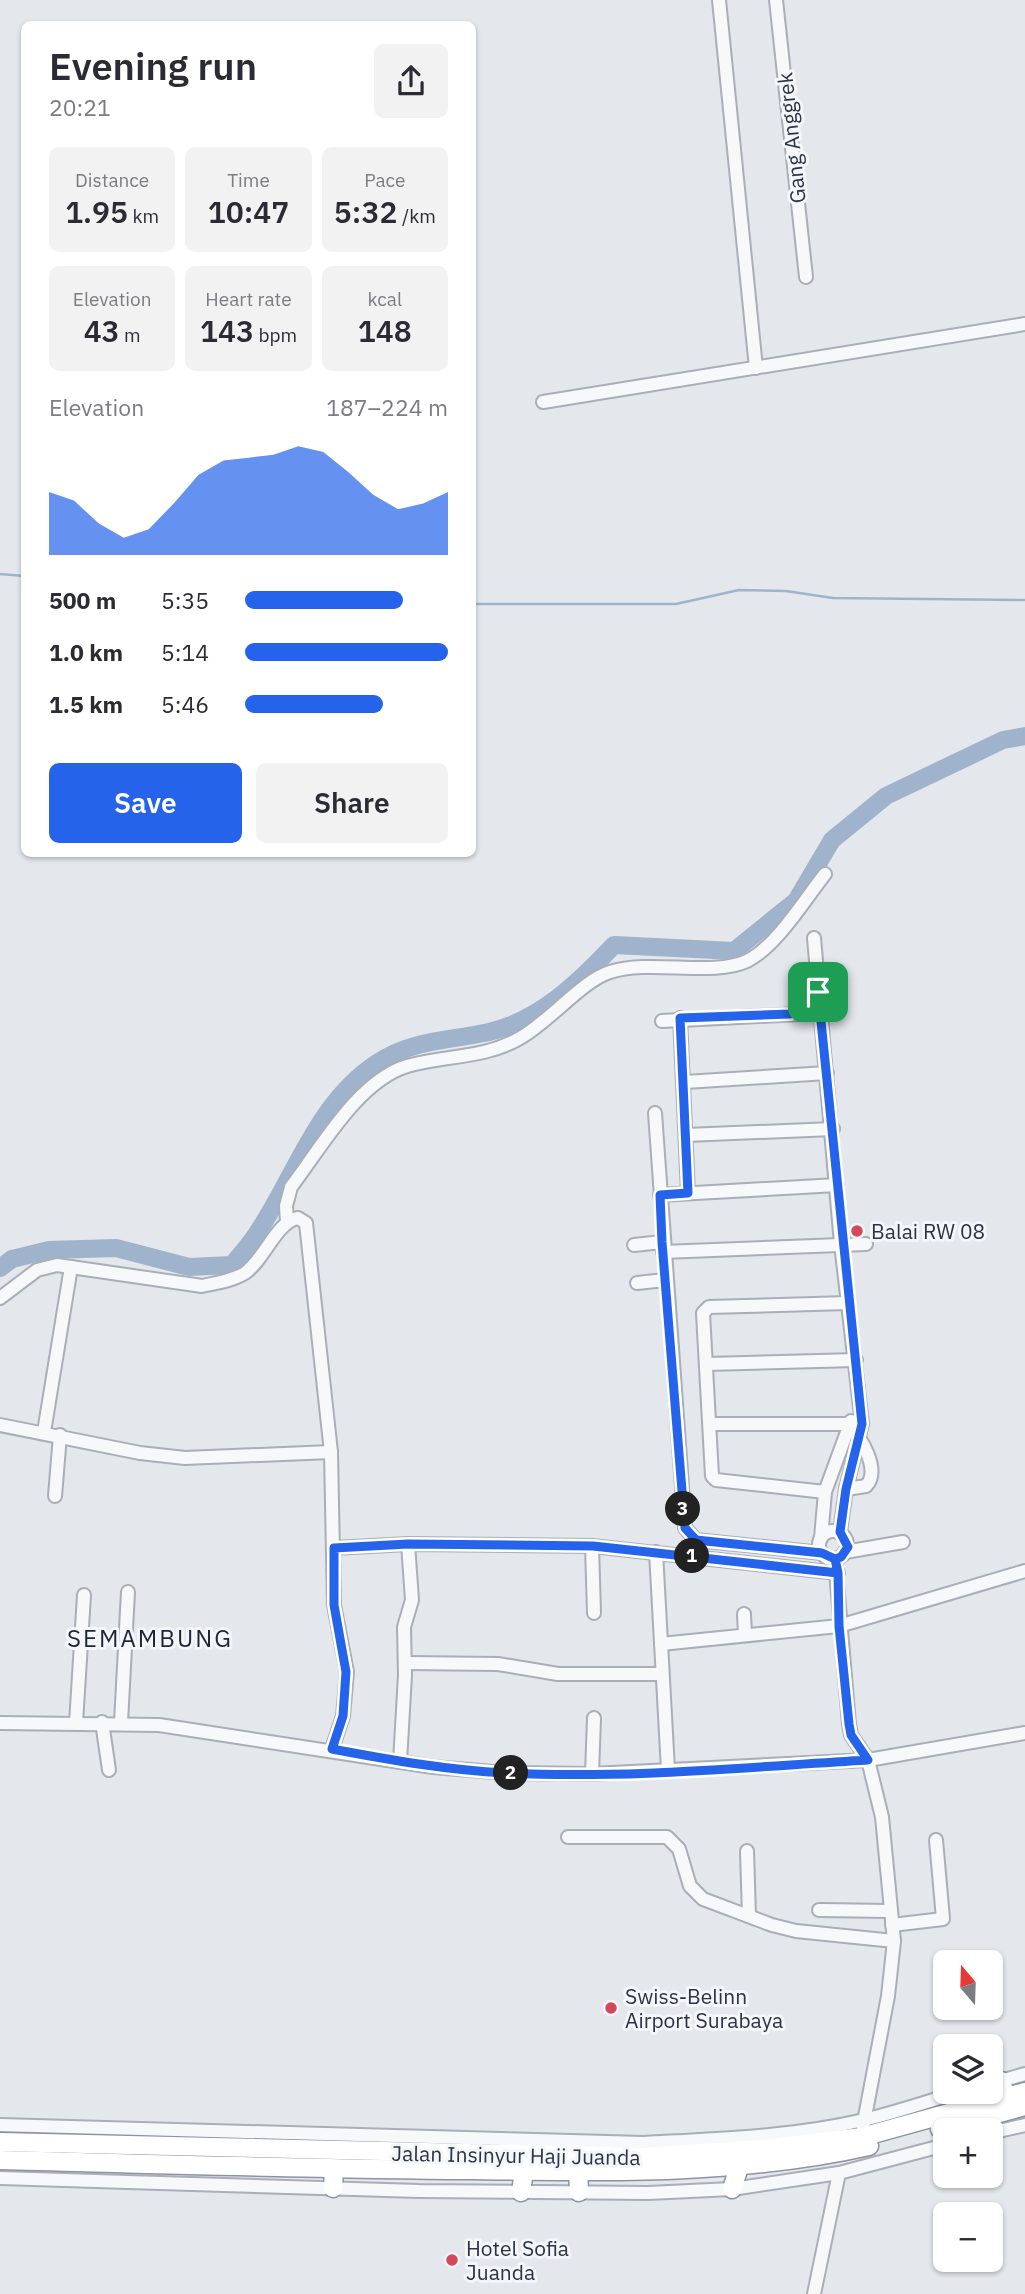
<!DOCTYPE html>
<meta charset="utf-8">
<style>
:root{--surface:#fff;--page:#f2f2f3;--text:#2b2b33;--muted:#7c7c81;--accent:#2563eb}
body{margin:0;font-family:"IBM Plex Sans",sans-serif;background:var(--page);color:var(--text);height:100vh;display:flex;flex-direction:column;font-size:26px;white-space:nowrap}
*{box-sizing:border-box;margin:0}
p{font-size:23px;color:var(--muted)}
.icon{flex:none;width:38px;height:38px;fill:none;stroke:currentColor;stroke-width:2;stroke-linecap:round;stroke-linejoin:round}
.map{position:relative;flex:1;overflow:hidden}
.side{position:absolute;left:21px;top:21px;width:455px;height:836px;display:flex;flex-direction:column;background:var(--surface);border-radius:10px;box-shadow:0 2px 5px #0004}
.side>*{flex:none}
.needle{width:46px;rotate:341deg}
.controls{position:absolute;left:933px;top:1950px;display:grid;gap:14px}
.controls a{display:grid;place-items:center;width:70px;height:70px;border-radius:10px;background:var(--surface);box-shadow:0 2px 5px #0004;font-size:35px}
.pin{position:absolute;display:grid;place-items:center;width:60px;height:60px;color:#fff;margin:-30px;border-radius:14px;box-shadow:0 4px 10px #0006}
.km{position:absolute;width:35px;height:35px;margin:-18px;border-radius:50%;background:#222;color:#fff;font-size:19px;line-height:35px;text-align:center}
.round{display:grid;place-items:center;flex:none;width:74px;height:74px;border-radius:10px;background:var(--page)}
.summary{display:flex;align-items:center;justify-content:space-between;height:119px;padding:0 28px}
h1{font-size:38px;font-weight:600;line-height:52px}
.metrics{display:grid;grid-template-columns:repeat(3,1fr);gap:10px;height:119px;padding:7px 28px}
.metrics div{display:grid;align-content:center;border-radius:10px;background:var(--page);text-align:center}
.metrics b{font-size:30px;font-weight:600}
.metrics small{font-size:19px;font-weight:400}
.metrics p{font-size:19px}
.chart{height:196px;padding:14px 28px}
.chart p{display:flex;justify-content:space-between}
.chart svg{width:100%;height:126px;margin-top:7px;fill:var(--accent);opacity:.7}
.action{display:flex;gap:14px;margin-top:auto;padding:14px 28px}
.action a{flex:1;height:80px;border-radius:10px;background:var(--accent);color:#fff;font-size:28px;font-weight:600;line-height:80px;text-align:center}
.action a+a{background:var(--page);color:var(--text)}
ul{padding:0 28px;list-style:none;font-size:23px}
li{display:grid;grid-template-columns:112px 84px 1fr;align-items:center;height:52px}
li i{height:18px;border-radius:9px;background:var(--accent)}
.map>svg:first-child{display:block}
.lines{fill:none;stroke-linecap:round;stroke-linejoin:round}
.stream{stroke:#9fb4cc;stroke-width:2.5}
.river{stroke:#9fb4cc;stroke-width:18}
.minor-casing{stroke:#a9aeb7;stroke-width:16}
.highway-casing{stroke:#8b94a3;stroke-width:21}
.minor{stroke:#f7f8fa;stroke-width:12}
.highway{stroke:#fff;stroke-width:18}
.route-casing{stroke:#fff;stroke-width:14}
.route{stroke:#2563eb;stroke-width:9}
.poi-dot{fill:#d1495b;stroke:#f4f6f9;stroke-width:2.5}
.labels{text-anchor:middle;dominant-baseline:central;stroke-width:6;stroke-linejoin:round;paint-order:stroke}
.street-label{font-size:21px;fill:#2b3445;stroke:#f4f6f9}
.poi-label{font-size:21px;fill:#2b3445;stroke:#f4f6f9;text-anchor:start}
.quarter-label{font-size:24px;letter-spacing:2px;fill:#1d2536;stroke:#f4f6f9}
</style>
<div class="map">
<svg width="1025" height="2294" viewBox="0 0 1025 2294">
<rect width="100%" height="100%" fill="#e4e7ec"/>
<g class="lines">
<g class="stream">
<path d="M0,574L24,576"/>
<path d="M472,604H676L739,590L786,591L833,598L1025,600"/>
</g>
<path class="river" d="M0,1268L12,1259L49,1250L116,1248L189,1267L232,1265C242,1253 253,1241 261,1227C297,1171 319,1101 377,1063C413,1039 449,1041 489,1032C540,1020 579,982 614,945L734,951L796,901L832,840L886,796L1003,740L1025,736"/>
<g class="minor-casing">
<g id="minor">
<path d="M719,0L756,368"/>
<path d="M776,0L806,277"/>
<path d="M543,402L1025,324"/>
<path d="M814,938L841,1244L862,1424L846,1489L840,1532"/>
<path d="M791,1014L818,992"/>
<path d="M680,1018L688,1193"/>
<path d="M662,1021L820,1013"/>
<path d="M685,1082L827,1073"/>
<path d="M655,1113L685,1528L696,1540L822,1553"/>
<path d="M686,1135L833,1129"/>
<path d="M660,1195L837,1185"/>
<path d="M287,1222L286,1206L291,1187C321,1148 358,1081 407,1066C445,1055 484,1059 520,1038C549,1022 583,980 610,972C651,959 712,977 747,961C776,947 805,899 825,874"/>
<path d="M634,1245L662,1242"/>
<path d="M663,1252L866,1244"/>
<path d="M637,1283L665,1280"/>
<path d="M0,1298L37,1270L57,1265L202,1286C216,1283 232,1281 245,1273C264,1260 277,1221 298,1218L306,1223L331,1452L334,1605L347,1672L343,1716L332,1749"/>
<path d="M707,1364L856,1360"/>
<path d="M710,1424H847C861,1435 881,1471 866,1486L846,1489"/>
<path d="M0,1425L140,1453L185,1458L331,1452"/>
<path d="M44,1432L71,1267"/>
<path d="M825,1492L716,1480L712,1476L703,1313L709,1307L848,1303"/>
<path d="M55,1496L60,1435"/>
<circle cx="833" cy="1545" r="14"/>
<path d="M821,1538L825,1492L851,1421"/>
<path d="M592,1546L594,1613"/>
<path d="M334,1548L408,1544L592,1546L838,1573"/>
<path d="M656,1552L668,1770"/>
<path d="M845,1552L903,1542"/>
<path d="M835,1559L849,1724L851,1735L868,1760L882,1817L894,1941L888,1996L863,2127"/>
<path d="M744,1614L745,1635"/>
<path d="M661,1644L839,1626L1025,1571"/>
<path d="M405,1663L498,1664L558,1674H662"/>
<path d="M102,1722L109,1770"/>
<path d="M121,1722L128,1592"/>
<path d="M0,1723L159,1725L433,1767L506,1773L592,1774L868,1760L1025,1733"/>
<path d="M76,1723L84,1595"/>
<path d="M400,1762L405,1675L404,1627L412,1600L408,1544"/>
<path d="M592,1774L594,1718"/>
<path d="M568,1837H667L679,1849L690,1886L703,1899L772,1925L796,1931L894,1941"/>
<path d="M747,1851L749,1916"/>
<path d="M819,1910L890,1911"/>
<path d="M892,1925L943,1919L936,1840"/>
<path d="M990,2084L1025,2074"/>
<path d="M0,2125L643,2143C716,2139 791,2137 864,2120C897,2112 930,2101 962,2091"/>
<path d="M990,2133L1025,2125"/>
<path d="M0,2178L419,2191L648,2193L732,2189L839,2173L945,2145"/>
<path d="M814,2294L839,2173"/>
</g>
</g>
<g class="highway-casing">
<g id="highway">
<path d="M1001,2081L1006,2098"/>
<path d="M940,2129L1025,2106"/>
<path d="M0,2142L643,2157L764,2149L862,2137L1025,2092"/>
<path d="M0,2160C157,2164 315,2169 472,2170C603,2172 741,2175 869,2146"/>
<path d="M578,2170L579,2192"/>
<path d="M333,2188L334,2169"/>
<path d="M732,2189L740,2164"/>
<path d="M521,2192L524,2171"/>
</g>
</g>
<use href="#minor" class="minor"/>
<use href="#highway" class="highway"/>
</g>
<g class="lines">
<g class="route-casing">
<path id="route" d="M818,992L862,1424L846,1489L840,1532L848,1547L841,1557L835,1559L838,1573L593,1546L408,1544L334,1548V1605L346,1672L343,1716L332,1749C390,1760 447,1770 506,1773C626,1779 748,1767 868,1760L851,1735L849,1724L839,1626L838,1573L835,1559L822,1553L696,1540L685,1528L662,1242L660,1195L688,1193L680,1018L790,1014L818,992"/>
</g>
<use href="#route" class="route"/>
</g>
<g class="poi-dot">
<circle cx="857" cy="1231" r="7"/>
<circle cx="611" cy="2008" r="7"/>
<circle cx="452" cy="2260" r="7"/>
</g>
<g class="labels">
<g class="street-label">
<text transform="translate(791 138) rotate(-96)">Gang Anggrek</text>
<text transform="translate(516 2155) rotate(1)">Jalan Insinyur Haji Juanda</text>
</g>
<g class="poi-label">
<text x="871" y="1231">Balai RW 08</text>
<text x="625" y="1996">Swiss-Belinn<tspan x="625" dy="24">Airport Surabaya</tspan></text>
<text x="466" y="2248">Hotel Sofia<tspan x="466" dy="24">Juanda</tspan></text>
</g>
<g class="quarter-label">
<text x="150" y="1638">SEMAMBUNG</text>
</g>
</g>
</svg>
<div class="controls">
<a><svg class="needle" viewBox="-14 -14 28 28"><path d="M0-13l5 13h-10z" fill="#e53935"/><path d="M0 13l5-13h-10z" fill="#7c7c81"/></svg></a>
<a><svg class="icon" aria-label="layers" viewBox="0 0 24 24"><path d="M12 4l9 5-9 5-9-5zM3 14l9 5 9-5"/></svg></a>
<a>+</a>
<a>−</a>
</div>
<div class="pin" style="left:818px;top:992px;background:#1e9e55"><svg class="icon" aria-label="arrive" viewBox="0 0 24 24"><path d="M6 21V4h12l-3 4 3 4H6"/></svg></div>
<b class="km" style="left:692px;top:1556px">1</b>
<b class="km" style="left:511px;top:1773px">2</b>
<b class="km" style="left:683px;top:1509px">3</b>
<section class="side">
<div class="summary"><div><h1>Evening run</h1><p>20:21</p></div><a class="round"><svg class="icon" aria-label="share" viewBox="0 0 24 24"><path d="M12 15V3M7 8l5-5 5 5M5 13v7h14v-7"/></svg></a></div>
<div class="metrics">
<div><p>Distance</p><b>1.95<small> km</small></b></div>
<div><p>Time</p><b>10:47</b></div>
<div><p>Pace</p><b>5:32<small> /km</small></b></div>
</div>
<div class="metrics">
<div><p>Elevation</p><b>43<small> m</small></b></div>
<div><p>Heart rate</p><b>143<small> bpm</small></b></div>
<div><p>kcal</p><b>148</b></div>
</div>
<div class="chart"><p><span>Elevation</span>187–224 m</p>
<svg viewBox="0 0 160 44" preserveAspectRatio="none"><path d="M0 44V22L10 25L20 33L30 38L40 35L50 26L60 16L70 11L80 10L90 9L100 6L110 8L120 15L130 23L140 28L150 26L160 22V44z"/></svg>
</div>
<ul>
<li><b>500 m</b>5:35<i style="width:78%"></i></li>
<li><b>1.0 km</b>5:14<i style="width:100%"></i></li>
<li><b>1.5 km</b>5:46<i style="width:68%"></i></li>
</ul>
<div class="action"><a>Save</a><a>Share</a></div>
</section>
</div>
